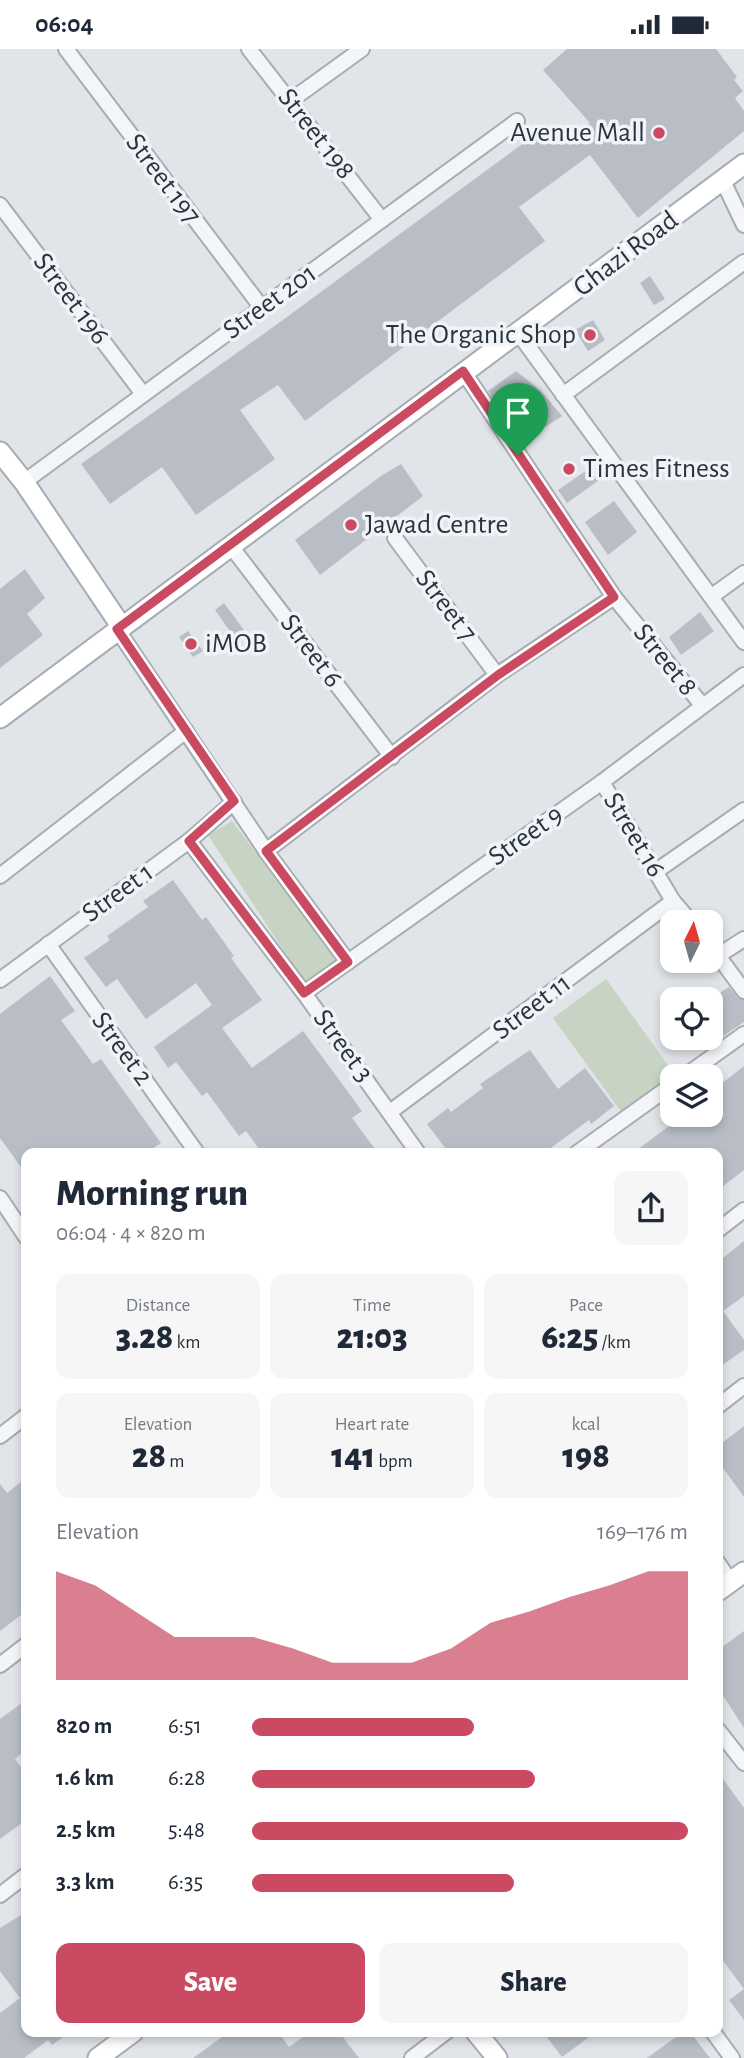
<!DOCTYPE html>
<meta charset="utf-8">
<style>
:root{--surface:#fff;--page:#f6f6f7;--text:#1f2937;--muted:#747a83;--accent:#ca4a61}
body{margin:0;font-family:"Alegreya Sans",sans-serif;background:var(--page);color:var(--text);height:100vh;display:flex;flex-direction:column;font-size:26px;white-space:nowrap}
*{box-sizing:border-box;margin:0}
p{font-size:23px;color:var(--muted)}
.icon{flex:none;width:38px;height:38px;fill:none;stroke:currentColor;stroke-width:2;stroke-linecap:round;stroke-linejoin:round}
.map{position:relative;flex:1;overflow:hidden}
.sheet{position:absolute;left:21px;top:1099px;width:702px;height:889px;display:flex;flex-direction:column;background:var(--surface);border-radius:14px;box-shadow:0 4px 10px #0003}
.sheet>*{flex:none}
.needle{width:46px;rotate:5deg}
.controls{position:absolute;left:660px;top:861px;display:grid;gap:14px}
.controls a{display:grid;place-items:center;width:63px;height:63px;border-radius:14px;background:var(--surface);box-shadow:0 4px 10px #0003;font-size:35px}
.pin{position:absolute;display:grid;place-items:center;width:60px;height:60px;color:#fff;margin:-72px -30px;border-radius:50% 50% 50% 0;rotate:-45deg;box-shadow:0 0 7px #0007}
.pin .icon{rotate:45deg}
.round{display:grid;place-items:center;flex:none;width:74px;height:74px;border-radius:14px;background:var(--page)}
.headline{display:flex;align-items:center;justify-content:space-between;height:119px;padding:0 35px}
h1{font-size:38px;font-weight:800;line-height:52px}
.stats{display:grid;grid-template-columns:repeat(3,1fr);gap:10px;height:119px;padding:7px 35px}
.stats div{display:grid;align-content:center;border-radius:14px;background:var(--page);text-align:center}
.stats b{font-size:35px;font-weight:800}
.stats small{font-size:19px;font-weight:400}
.stats p{font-size:19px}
.chart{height:196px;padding:14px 35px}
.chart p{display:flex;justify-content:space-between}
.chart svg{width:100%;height:126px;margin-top:7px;fill:var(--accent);opacity:.7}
.primary-button{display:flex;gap:14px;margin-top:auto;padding:14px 35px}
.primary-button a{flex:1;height:80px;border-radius:14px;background:var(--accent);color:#fff;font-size:28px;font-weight:800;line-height:80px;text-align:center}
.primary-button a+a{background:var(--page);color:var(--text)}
ul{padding:0 35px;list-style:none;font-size:23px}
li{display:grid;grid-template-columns:112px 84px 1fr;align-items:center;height:52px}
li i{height:18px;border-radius:9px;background:var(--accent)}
.status{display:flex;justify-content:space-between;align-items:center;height:49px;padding:0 35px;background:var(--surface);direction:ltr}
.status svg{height:19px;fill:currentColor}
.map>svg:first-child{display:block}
.green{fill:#c7d3c3}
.building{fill:#b9bec6}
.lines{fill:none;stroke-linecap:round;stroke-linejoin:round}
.street-casing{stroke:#a6acb3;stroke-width:18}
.secondary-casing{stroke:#a6acb3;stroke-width:23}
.street{stroke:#f4f5f8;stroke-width:14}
.secondary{stroke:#fff;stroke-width:19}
.route-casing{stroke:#fff;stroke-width:14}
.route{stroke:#ca4a61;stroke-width:9}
.poi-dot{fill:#ca4a61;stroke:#f1f4f7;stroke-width:2.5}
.labels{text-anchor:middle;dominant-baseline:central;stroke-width:7;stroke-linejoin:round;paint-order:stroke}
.poi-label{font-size:28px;fill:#2a3341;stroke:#f1f4f7;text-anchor:start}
.street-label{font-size:28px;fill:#2a3341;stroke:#f1f4f7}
</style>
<div class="status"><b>06:04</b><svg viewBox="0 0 49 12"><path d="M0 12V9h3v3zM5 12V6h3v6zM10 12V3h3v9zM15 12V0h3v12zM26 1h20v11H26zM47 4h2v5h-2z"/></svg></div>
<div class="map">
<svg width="744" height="2009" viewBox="0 0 744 2009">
<rect width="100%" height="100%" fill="#e1e5e9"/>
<g class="green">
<path d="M232,772L340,914L304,933L208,786Z"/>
<path d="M606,930L675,1026L622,1064L553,969Z"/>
</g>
<g class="building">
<path d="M567,0H716L737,28L734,31L743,42L735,49L744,62V82L638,169L590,106L519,158L545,192L305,372L278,336L240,361L275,410L196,466L162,418L110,455L81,415L276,276L548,76L563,96L590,74L543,21Z"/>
<path d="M650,227L665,250L654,256L640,234Z"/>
<path d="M593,271L605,291L588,302L575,281Z"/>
<path d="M516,322L541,342L562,367L522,393L488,342Z"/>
<path d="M401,415L423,447L320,526L295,491L381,427Z"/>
<path d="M590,419L598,432L567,454L558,441Z"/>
<path d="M614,452L637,483L608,506L585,473Z"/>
<path d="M25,520L45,549L27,565L43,586L0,619V540Z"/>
<path d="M224,554L244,581L234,588L215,561Z"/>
<path d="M700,563L714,582L681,606L669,588Z"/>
<path d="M188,582L203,602L193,608L179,588Z"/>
<path d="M173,831L202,871L206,868L234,907L231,909L262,951L222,979L252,1019L303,982L362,1062L352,1069L378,1104H262L246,1082L239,1087L207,1043L202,1047L176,1013L168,1019L154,998L212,956L196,934L146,970L117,930L106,938L84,909L110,891L107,887L148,858L143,852Z"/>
<path d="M50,927L75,962L61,971L93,1015L101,1010L161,1094L146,1104H26V1125L0,1089V965Z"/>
<path d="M729,938L737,948L744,951V973L710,996V950Z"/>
<path d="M530,1001L558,1040L585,1019L614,1057L591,1075L589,1071L544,1104H449L427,1075L448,1059L451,1063L483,1039L480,1035Z"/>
<path d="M744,1017V1121L718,1141V1104H633L673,1074L671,1071L678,1066H710V1044Z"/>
<path d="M744,1192V1247L723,1262L744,1291V1301L718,1319V1213Z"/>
<path d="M744,1377V1448L718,1412V1397Z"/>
<path d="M26,1429V1562L0,1582V1435L7,1444Z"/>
<path d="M744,1582V1679L718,1639V1601Z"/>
<path d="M26,1651V1701L15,1710L26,1725V1771L0,1790V1670Z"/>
<path d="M718,1723L744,1759V1971L729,1951L744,1940L718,1905Z"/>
<path d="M26,1863V1983H70L52,1996L48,1991L24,2009H0V1964L20,1949L0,1922V1879Z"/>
<path d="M229,1983H278L289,1998L310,1983H339L359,2009H193Z"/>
<path d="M543,1983H596L562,2008Z"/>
<path d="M683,1983H690L710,2009H647Z"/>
</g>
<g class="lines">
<g class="street-casing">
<g id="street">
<path d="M66,0L262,259"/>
<path d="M249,0L382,171"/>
<path d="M290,52L362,0"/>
<path d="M723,132L744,176"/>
<path d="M0,156L143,345"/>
<path d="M519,285L744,593"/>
<path d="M463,322L614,548L702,656"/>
<path d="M563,346L744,213"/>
<path d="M24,433L517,72"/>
<path d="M395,489L497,626"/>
<path d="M230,496L392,708"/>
<path d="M712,547L744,524"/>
<path d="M117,580L266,802L348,913"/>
<path d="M602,733L673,852L691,873"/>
<path d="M189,792L304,944L418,1104"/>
<path d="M266,802L497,626L614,548"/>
<path d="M655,823L744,761"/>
<path d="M0,827L186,682"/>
<path d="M48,895L197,1104"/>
<path d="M710,896L744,942"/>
<path d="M719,906L744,890"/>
<path d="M0,931L189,792L234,753"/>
<path d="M304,944L602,733L744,626"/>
<path d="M685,1027L744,985"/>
<path d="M390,1063L673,852"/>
<path d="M577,1104L672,1036"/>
<path d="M0,1149L26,1188"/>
<path d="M718,1181L744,1161"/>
<path d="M718,1357L744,1337"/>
<path d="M0,1387L26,1367"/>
<path d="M718,1514L730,1532"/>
<path d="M0,1616L26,1596"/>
<path d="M718,1681L744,1714"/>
<path d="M0,1846L26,1826"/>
<path d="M713,1983L732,2009"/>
<path d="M412,2009L446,1983"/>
</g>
</g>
<g class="secondary-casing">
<g id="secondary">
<path d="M0,403L24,433L121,577"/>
<path d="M0,669L744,115"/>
<path d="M718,1542L744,1523"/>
<path d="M476,1983L497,2009"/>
<path d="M98,2009L133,1983"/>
</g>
</g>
<use href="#street" class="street"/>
<use href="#secondary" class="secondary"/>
</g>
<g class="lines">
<g class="route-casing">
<path id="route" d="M463,322L614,548L498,626L266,802L348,913L304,944L189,792L234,752L117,580Z"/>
</g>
<use href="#route" class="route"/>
</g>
<g class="poi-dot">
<circle cx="659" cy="84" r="7"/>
<circle cx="590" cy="286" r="7"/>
<circle cx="569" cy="420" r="7"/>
<circle cx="351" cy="476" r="7"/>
<circle cx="191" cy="595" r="7"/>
</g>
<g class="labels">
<g class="poi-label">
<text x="645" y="84" text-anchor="end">Avenue Mall</text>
<text x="576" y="286" text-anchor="end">The Organic Shop</text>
<text x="583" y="420">Times Fitness</text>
<text x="365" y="476">Jawad Centre</text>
<text x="205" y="595">iMOB</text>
</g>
<g class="street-label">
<text transform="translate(316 85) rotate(52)">Street 198</text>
<text transform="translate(163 130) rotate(53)">Street 197</text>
<text transform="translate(626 205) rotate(-37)">Ghazi Road</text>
<text transform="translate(71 250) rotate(53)">Street 196</text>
<text transform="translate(270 253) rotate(-36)">Street 201</text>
<text transform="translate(446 557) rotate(53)">Street 7</text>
<text transform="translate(311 602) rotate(53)">Street 6</text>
<text transform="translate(665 611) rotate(51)">Street 8</text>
<text transform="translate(634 786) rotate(59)">Street 16</text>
<text transform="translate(526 787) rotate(-35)">Street 9</text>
<text transform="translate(118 844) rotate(-36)">Street 1</text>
<text transform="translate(532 958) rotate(-37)">Street 11</text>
<text transform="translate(343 997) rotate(54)">Street 3</text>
<text transform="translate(122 1000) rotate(54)">Street 2</text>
</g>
</g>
</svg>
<div class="controls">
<a><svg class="needle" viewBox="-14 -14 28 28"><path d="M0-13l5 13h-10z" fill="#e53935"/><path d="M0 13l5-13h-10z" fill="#747a83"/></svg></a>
<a><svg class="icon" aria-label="locate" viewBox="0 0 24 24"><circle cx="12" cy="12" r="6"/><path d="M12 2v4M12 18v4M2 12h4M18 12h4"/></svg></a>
<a><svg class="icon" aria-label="layers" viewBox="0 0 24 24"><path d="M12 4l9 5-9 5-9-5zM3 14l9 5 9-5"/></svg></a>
</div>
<div class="pin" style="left:518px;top:406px;background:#1e9e55"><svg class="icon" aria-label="arrive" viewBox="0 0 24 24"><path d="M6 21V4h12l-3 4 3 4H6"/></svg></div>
<section class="sheet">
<div class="headline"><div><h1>Morning run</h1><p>06:04 · 4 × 820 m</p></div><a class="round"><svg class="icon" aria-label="share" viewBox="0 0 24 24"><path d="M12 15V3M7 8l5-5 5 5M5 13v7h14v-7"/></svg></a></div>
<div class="stats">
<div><p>Distance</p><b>3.28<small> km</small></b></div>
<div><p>Time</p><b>21:03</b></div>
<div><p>Pace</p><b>6:25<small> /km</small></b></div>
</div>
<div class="stats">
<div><p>Elevation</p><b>28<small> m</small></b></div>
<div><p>Heart rate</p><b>141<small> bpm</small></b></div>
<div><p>kcal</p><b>198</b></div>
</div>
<div class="chart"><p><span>Elevation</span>169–176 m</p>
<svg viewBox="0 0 160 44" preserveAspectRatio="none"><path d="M0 44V6L10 11L20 20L30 29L40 29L50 29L60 33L70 38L80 38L90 38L100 33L110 24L120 20L130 15L140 11L150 6L160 6V44z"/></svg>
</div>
<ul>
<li><b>820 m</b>6:51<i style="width:51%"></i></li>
<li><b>1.6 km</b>6:28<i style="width:65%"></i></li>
<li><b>2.5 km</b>5:48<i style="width:100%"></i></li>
<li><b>3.3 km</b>6:35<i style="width:60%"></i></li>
</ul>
<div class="primary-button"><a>Save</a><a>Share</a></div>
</section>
</div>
